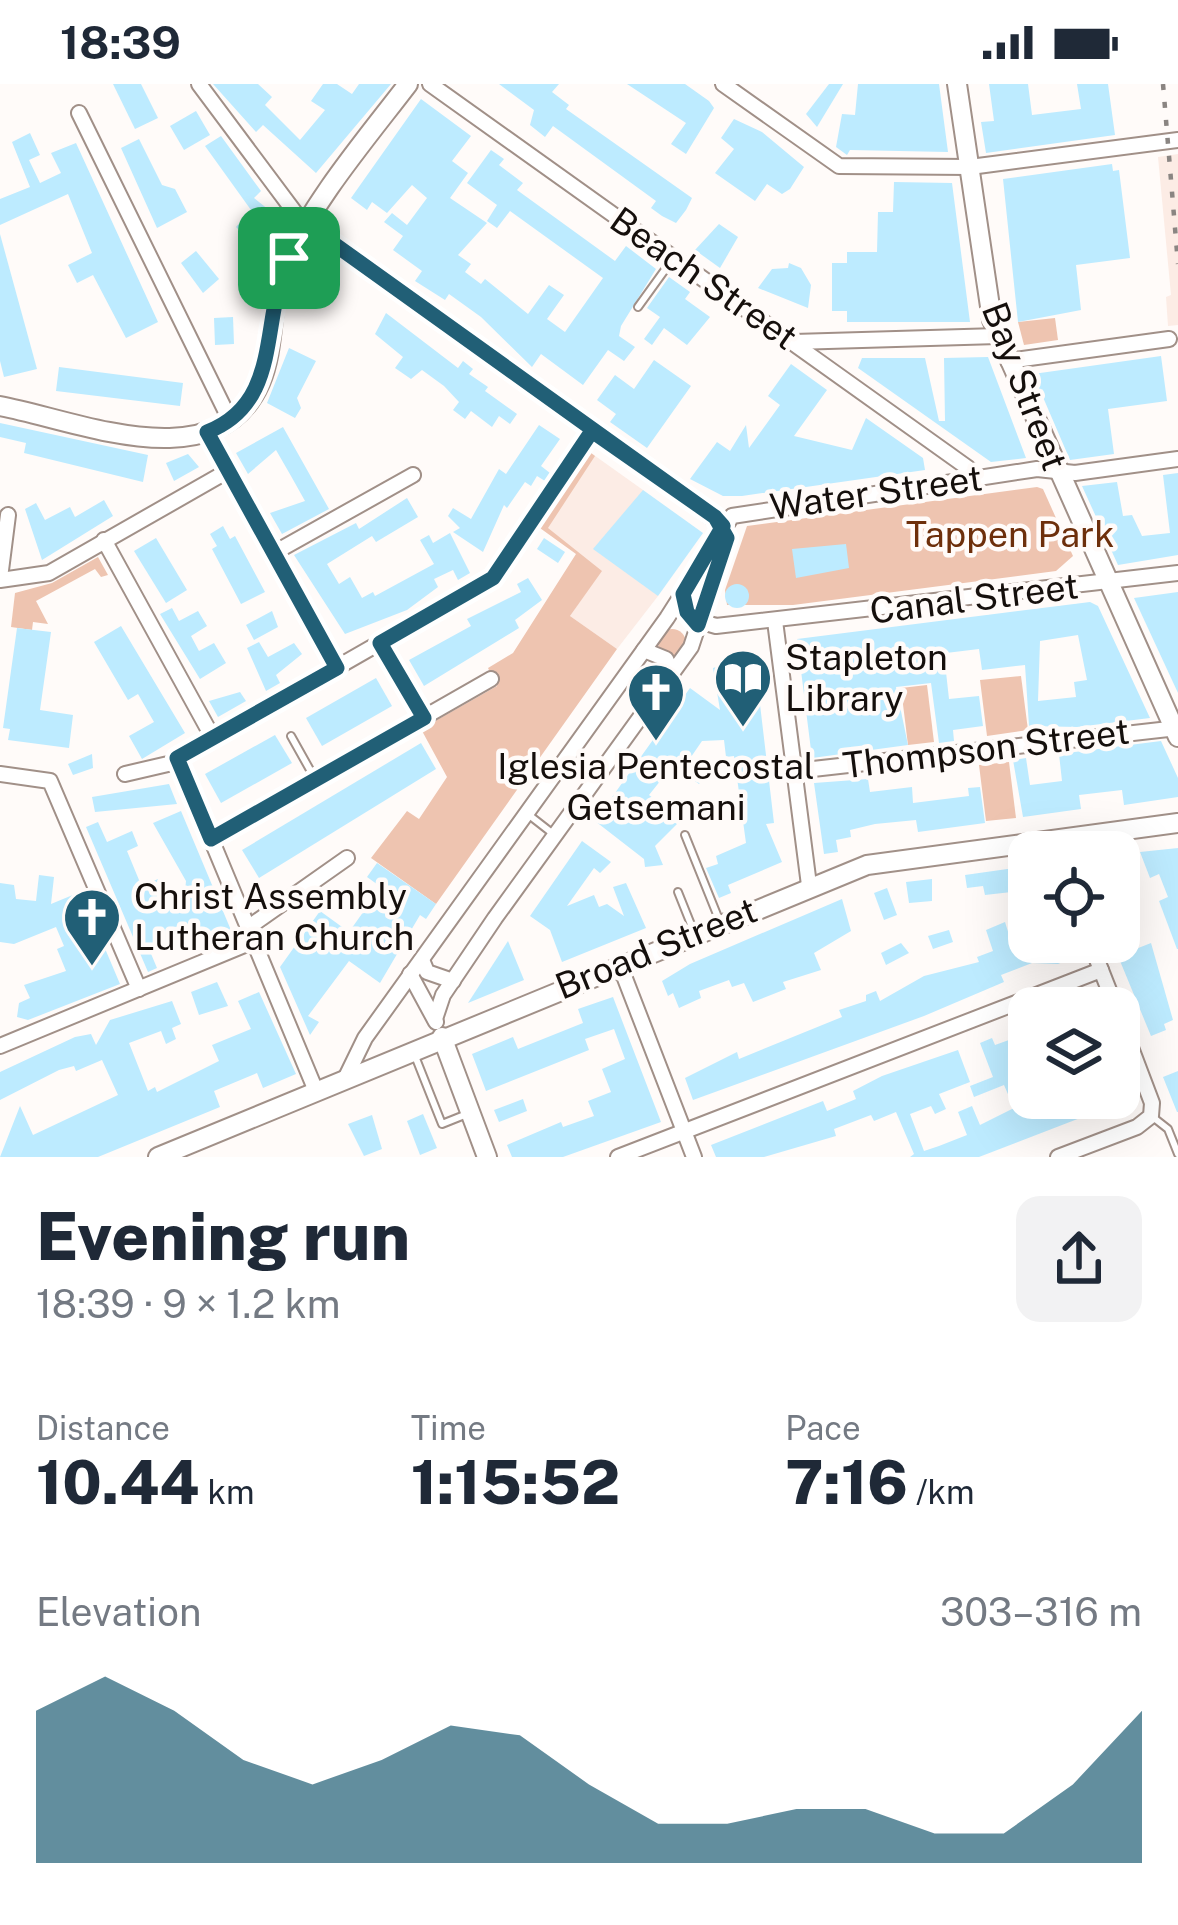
<!DOCTYPE html>
<meta charset="utf-8">
<style>
:root{--surface:#fff;--page:#f2f2f3;--text:#1f2937;--muted:#747a83;--accent:#215f76}
body{margin:0;font-family:"Public Sans",sans-serif;background:var(--page);color:var(--text);height:100vh;display:flex;flex-direction:column;font-size:45px;white-space:nowrap}
*{box-sizing:border-box;margin:0}
p{font-size:39px;color:var(--muted)}
.icon{flex:none;width:66px;height:66px;fill:none;stroke:currentColor;stroke-width:2;stroke-linecap:round;stroke-linejoin:round}
.map{position:relative;height:1073px;overflow:hidden}
.side{display:flex;flex-direction:column;background:var(--surface);flex:1}
.side>*{flex:none}
.tools{position:absolute;left:1008px;top:747px;display:grid;gap:24px}
.tools a{display:grid;place-items:center;width:132px;height:132px;border-radius:24px;background:var(--surface);box-shadow:0 12px 48px #0002;font-size:60px}
.pin{position:absolute;display:grid;place-items:center;width:102px;height:102px;color:#fff;margin:-51px;border-radius:24px;box-shadow:0 6px 18px #0006}
.round{display:grid;place-items:center;flex:none;width:126px;height:126px;border-radius:24px;background:var(--page)}
.head{display:flex;align-items:center;justify-content:space-between;height:204px;padding:0 36px}
h1{font-size:66px;font-weight:800;line-height:90px}
.figures{display:grid;grid-template-columns:repeat(3,1fr);gap:18px;height:204px;padding:12px 36px}
.figures div{display:grid;align-content:center}
.figures b{font-size:60px;font-weight:800}
.figures small{font-size:33px;font-weight:400}
.figures p{font-size:33px}
.chart{height:336px;padding:24px 36px}
.chart p{display:flex;justify-content:space-between}
.chart svg{width:100%;height:216px;margin-top:12px;fill:var(--accent);opacity:.7}
.status{display:flex;justify-content:space-between;align-items:center;height:84px;padding:0 60px;background:var(--surface);direction:ltr}
.status svg{height:33px;fill:currentColor}
.map>svg:first-child{display:block}
.built{fill:#fcece5}
.green{fill:#eec4b0}
.building{fill:#bdebff;fill-rule:evenodd}
.lines{fill:none;stroke-linecap:round;stroke-linejoin:round}
.lane-casing{stroke:#a19088;stroke-width:10}
.street-casing{stroke:#a19088;stroke-width:18}
.secondary-casing{stroke:#a19088;stroke-width:22}
.lane{stroke:#fff;stroke-width:6}
.street{stroke:#fff;stroke-width:14}
.secondary{stroke:#fff;stroke-width:18}
.rail{stroke:#8a8582;stroke-width:4.5;stroke-dasharray:6 12;stroke-linecap:butt}
.route-casing{stroke:#fff;stroke-width:24}
.route{stroke:#215f76;stroke-width:15}
.labels{text-anchor:middle;dominant-baseline:central;stroke-width:9;stroke-linejoin:round;paint-order:stroke}
.street-label{font-size:36px;fill:#150f0c;stroke:#fffbf9}
.park-label{font-size:36px;fill:#6d2f0b;stroke:#fffbf9}
.poi-label{font-size:36px;fill:#150f0c;stroke:#fffbf9;text-anchor:start}
</style>
<div class="status"><b>18:39</b><svg viewBox="0 0 49 12"><path d="M0 12V9h3v3zM5 12V6h3v6zM10 12V3h3v9zM15 12V0h3v12zM26 1h20v11H26zM47 4h2v5h-2z"/></svg></div>
<div class="map">
<svg width="1178" height="1073" viewBox="0 0 1178 1073">
<rect width="100%" height="100%" fill="#fffbf9"/>
<g class="built">
<path d="M1178,70V241L1168,242L1166,213L1171,211L1158,73Z"/>
<path d="M591,369L643,406L658,512L617,565L570,532L601,487L540,444Z"/>
</g>
<g class="green">
<path d="M1055,234L1058,256L1024,261L1018,238Z"/>
<path d="M591,369L595,372L548,444L602,487L570,532L617,565L436,820L371,774L407,727L419,735L447,693L421,645L497,602L488,584L513,569L576,470L540,444Z"/>
<path d="M1037,403L1043,405L1073,472L1056,487L793,521H727L725,506L747,442Z"/>
<path d="M98,473L108,491L101,493L95,485L36,517L48,540L33,538L32,546L11,543L15,509L52,499Z"/>
<circle cx="672" cy="559" r="14"/>
<path d="M1021,592L1028,646L987,652L980,596Z"/>
<path d="M927,601L934,658L908,661L901,604Z"/>
<path d="M1009,678L1016,734L986,737L979,681Z"/>
</g>
<g class="building">
<path d="M113,0H141L158,34L135,45Z"/>
<path d="M213,0H258L272,13L265,21L300,56L325,26L311,17L323,0H337L352,10L359,0H391L316,89L263,41L256,48Z"/>
<path d="M499,0H559L552,8L569,21L566,25L692,114L686,126L676,139L662,132L651,124L656,117L553,42L545,53L530,41L534,26Z"/>
<path d="M627,0H685L709,17L714,24L686,70L671,60L686,39Z"/>
<path d="M829,0H843L817,43L806,30Z"/>
<path d="M858,0H939L948,68L850,66L847,71L836,63L842,30L855,31Z"/>
<path d="M989,0H1028L1032,31L1081,25L1077,0H1108L1115,51L986,69L981,38L994,37Z"/>
<path d="M421,15L471,52L452,77L468,89L450,114L487,139L458,171L471,180L465,188L481,200L485,195L528,230L549,201L564,211L547,235L565,248L603,194L510,127L497,144L487,137L497,121L467,99L491,66L504,75L499,81L523,99L517,106L615,177L626,162L656,185L621,242L619,252L635,263L624,277L608,266L583,301L541,270L532,283L481,233L449,210L445,216L415,197L422,187L393,166L403,152L384,138L392,129L407,141L427,114L412,101L387,129L372,118L367,126L351,114Z"/>
<path d="M196,27L210,51L184,66L170,42Z"/>
<path d="M734,35L762,48L804,83L790,105L782,110L767,100L755,117L715,89L734,65L721,54Z"/>
<path d="M30,49L40,71L29,76L40,99L61,89L51,69L76,59L158,238L126,254L93,191L77,199L68,181L92,169L68,110L0,141V115L30,103L12,58Z"/>
<path d="M221,52L261,107L254,114L289,142L280,159L272,161L256,150L246,160L238,153L242,149L236,143L251,126L205,62Z"/>
<path d="M139,55L162,101L175,105L187,128L157,144L121,64Z"/>
<path d="M1112,80L1113,87L1119,86L1130,174L1076,181L1081,226L1018,238L1003,95Z"/>
<path d="M894,98L952,99L970,238H847V227H832V179H847V168H877L878,128H893Z"/>
<path d="M719,140L738,153L720,184L695,166Z"/>
<path d="M0,150L37,285L4,293L0,277Z"/>
<path d="M196,167L219,195L203,209L181,179Z"/>
<path d="M789,179L801,184L811,201L808,224L758,204L772,185L788,184Z"/>
<path d="M669,193L690,208L685,215L710,233L687,261L664,244L652,261L644,255L660,233L647,224Z"/>
<path d="M386,229L458,284L463,277L473,285L469,290L488,303L485,307L517,330L510,340L499,332L492,343L471,327L465,335L453,326L459,318L444,302L422,286L411,295L395,284L403,273L375,250Z"/>
<path d="M233,233L234,260L215,261L214,234Z"/>
<path d="M289,264L316,277L297,314L301,324L295,334L267,319Z"/>
<path d="M1161,272L1167,317L1108,325L1114,370L1070,376L1033,290Z"/>
<path d="M988,273L1026,374L991,378L858,284L862,274H925L939,337H945L944,274Z"/>
<path d="M654,276L691,302L647,364L610,338L616,330L597,316L615,291L634,305Z"/>
<path d="M791,280L827,306L794,352L852,366L866,334L923,374L925,386L742,412H723L690,395L717,358L730,367L746,341L749,364L780,321L768,312Z"/>
<path d="M59,283L183,299L180,322L56,307Z"/>
<path d="M0,339L148,371L143,398L24,369L26,359L0,353Z"/>
<path d="M539,341L560,355L541,382L550,389L545,397L537,392L531,402L525,398L507,424L504,421L483,468L453,448L460,444L448,432L453,424L471,435L499,385L506,390Z"/>
<path d="M283,343L329,425L282,450L270,429L305,417L291,392L276,366L248,390L236,369Z"/>
<path d="M188,370L199,383L174,397L166,379Z"/>
<path d="M1178,389V471L1118,481L1082,402L1117,398L1123,432L1132,431L1142,452L1170,449L1163,391Z"/>
<path d="M643,406L703,449L658,512L593,465Z"/>
<path d="M407,414L418,433L376,458L372,452L327,480L339,500L350,493L362,514L373,508L375,512L434,480L420,456L429,451L433,459L450,449L470,489L458,496L453,486L434,495L438,503L407,526L345,550L294,471L356,439L359,445Z"/>
<path d="M104,416L113,432L42,476L25,425L36,419L45,436L70,423L75,433Z"/>
<path d="M223,442L230,455L235,452L265,508L241,520L212,465L217,462L210,450Z"/>
<path d="M156,454L187,506L166,519L134,467Z"/>
<path d="M544,454L565,468L558,479L537,465Z"/>
<path d="M846,460L849,484L796,494L792,465Z"/>
<path d="M528,494L542,516L515,536L519,544L424,602L409,576L471,542L467,535L521,508L517,500Z"/>
<circle cx="737" cy="512" r="12"/>
<path d="M1178,508V609L1134,514Z"/>
<path d="M1090,518L1098,522L1150,634L1077,643L1029,642L1025,581L982,586L979,565L946,569L945,579L949,615L979,612L983,642L953,646L954,657L939,659L931,599L896,603L908,661L812,674L797,555ZM1078,551L1087,596L1074,598L1076,613L1038,617L1040,557Z"/>
<path d="M172,524L179,537L198,527L207,542L191,552L199,567L214,559L226,579L200,595L160,530Z"/>
<path d="M272,527L278,543L254,556L246,541Z"/>
<path d="M121,542L185,649L142,675L129,652L154,638L138,610L128,616L94,558Z"/>
<path d="M17,544L51,548L40,626L73,631L69,664L8,656L10,645L3,644Z"/>
<path d="M259,558L268,573L294,559L302,570L276,591L280,599L266,607L247,564Z"/>
<path d="M741,575L742,580L755,578L774,739L766,740L782,778L728,801L731,809L719,814L706,784L718,780L716,772L746,759L734,672L726,673L724,656L702,657L691,673L709,685L699,700L673,681L649,711L681,736L655,762L663,781L645,783L644,775L595,737L690,604L720,626L713,584Z"/>
<path d="M376,594L392,622L322,662L306,634Z"/>
<path d="M240,608L246,617L218,633L209,617Z"/>
<path d="M275,651L292,679L221,719L205,690Z"/>
<path d="M1161,657L1178,694V713L1124,721L1122,706L1079,711L1081,725L1023,733L1013,676L1026,674L1030,701L1062,697L1059,670Z"/>
<path d="M421,659L436,685L259,794L242,766Z"/>
<path d="M92,670L93,684L73,691L68,680Z"/>
<path d="M868,695L870,708L912,703L913,719L969,712L968,704L980,703L985,739L918,748L916,736L875,740L850,746L851,753L836,756L838,768L824,770L814,699Z"/>
<path d="M169,700L177,720L95,728L92,713Z"/>
<path d="M181,727L233,851L203,863L200,855L171,868L166,857L149,865L157,884L148,888L86,743L98,738L107,758L132,747L138,762L127,767L139,796L144,801L158,795L166,816L185,807L186,797L153,739Z"/>
<path d="M582,757L611,778L600,789L594,784L567,822L594,811L599,823L607,820L624,832L613,803L626,799L646,844L562,878L550,846L530,832Z"/>
<path d="M1178,764V865H1177L1159,817L1168,813L1159,790L1150,794L1140,768Z"/>
<path d="M377,779L436,820L426,835L420,831L380,899L349,877L308,932L319,938L310,951L280,883L320,827L349,848L381,803L367,793Z"/>
<path d="M1029,782V806L985,811L983,802L967,804L965,791Z"/>
<path d="M39,791L54,793L51,820L80,808L89,829L79,833L87,853L98,848L120,900L28,936L17,933L19,919L30,914L24,901L66,887L57,865L64,862L56,843L14,860L0,858V799L14,801L16,815L36,817Z"/>
<path d="M932,795V817L909,819L906,798Z"/>
<path d="M887,804L897,831L884,836L874,809Z"/>
<path d="M842,815L851,847L814,869L821,886L783,898L786,905L753,918L744,899L732,903L729,896L699,907L701,914L679,924L673,909L668,912L662,897L690,880Z"/>
<path d="M1005,838L1010,854L1029,847V858H1071L1077,872L1058,880L1032,879L1001,891L1004,898L924,932L693,1016L685,994L737,968L739,975L842,933L839,926L866,917V911L876,907L880,917L924,892L979,878L977,873L993,867L986,846Z"/>
<path d="M949,846L953,858L933,865L928,852Z"/>
<path d="M508,857L524,896L468,919Z"/>
<path d="M901,859L909,869L886,881L881,869Z"/>
<path d="M1151,859L1173,936L1164,940L1166,946L1151,952L1118,872Z"/>
<path d="M217,898L228,922L199,931L191,908Z"/>
<path d="M259,908L296,990L263,1004L257,989L214,1007L220,1023L98,1073H0L20,1022L33,1051L118,1011L102,976L76,987L74,982L59,986L0,1016V988L75,953L91,950L96,961L110,936L172,917L181,940L172,944L176,955L166,960L161,947L129,959L148,1007L155,1003L157,1008L219,977L212,961L251,945L238,917Z"/>
<path d="M613,913L661,1038L563,1073H512L507,1061L561,1038L563,1043L594,1032L588,1017L611,1008L602,985L625,975L614,945L585,955L589,966L486,1007L472,970L513,953L518,965L583,939L578,925Z"/>
<path d="M1023,951L1029,969L1024,982L1029,1014H1132L979,1073H910L914,1070L896,1028L874,1037L871,1031L834,1045L836,1052L764,1073H716L711,1061L823,1017L827,1027L856,1015L853,1007L882,992L958,966L970,998L939,1010L946,1025L935,1030L931,1022L910,1030L924,1067L939,1062L967,1051L958,1028L972,1022L980,1041L1014,1024L1004,1001L974,1013L970,1002L993,993L980,959L992,954L995,961Z"/>
<path d="M1178,987V1028H1177L1163,993Z"/>
<path d="M523,1015L527,1027L499,1038L494,1026Z"/>
<path d="M423,1030L437,1064L420,1071L407,1037Z"/>
<path d="M372,1031L382,1065L364,1072L348,1040Z"/>
</g>
<g class="lines">
<g class="lane-casing">
<g id="lane">
<path d="M638,223L672,176"/>
<path d="M381,560L422,631"/>
<path d="M291,652L314,693"/>
<path d="M529,731L552,749"/>
<path d="M685,751L720,838"/>
<path d="M678,808L694,848"/>
<path d="M415,972L442,1040L467,1030"/>
<path d="M1154,1034L1168,1045L1178,1070"/>
</g>
</g>
<g class="street-casing">
<g id="street">
<path d="M199,0L299,134L723,442"/>
<path d="M430,0L968,384L971,394"/>
<path d="M723,0L839,82L970,83L1178,56"/>
<path d="M79,29L230,336"/>
<path d="M794,258L998,252"/>
<path d="M1008,277L1169,255"/>
<path d="M207,348L337,584"/>
<path d="M104,456L213,654"/>
<path d="M272,470L413,391"/>
<path d="M0,494L8,431"/>
<path d="M0,496L49,489L226,388"/>
<path d="M683,510L692,535L716,542L1178,489"/>
<path d="M775,537L809,801"/>
<path d="M644,566L666,575L672,588"/>
<path d="M177,673L316,1007"/>
<path d="M795,687L1178,644"/>
<path d="M0,690L50,697L139,905"/>
<path d="M125,690L168,680L493,494L592,347"/>
<path d="M211,755L491,595"/>
<path d="M249,843L347,774"/>
<path d="M1090,858L1116,924"/>
<path d="M422,876L427,888L453,897"/>
<path d="M619,879L694,1073"/>
<path d="M410,890L436,938"/>
<path d="M435,935L443,911L495,834L691,563L727,454L723,442"/>
<path d="M0,962L254,857"/>
<path d="M346,993L365,954L667,534L732,432L1037,385L1075,389L1178,375"/>
<path d="M618,1073L1101,886"/>
<path d="M1058,1073L1137,1043L1151,1032L1152,1019L1119,932"/>
</g>
</g>
<g class="secondary-casing">
<g id="secondary">
<path d="M957,0L992,236L1178,653"/>
<path d="M0,322C76,336 216,398 260,299C276,262 269,219 284,182C312,118 366,55 408,0"/>
<path d="M442,953L487,1073"/>
<path d="M158,1073L867,781L1178,739"/>
</g>
</g>
<use href="#lane" class="lane"/>
<use href="#street" class="street"/>
<use href="#secondary" class="secondary"/>
<path class="rail" d="M1163,0L1178,180"/>
</g>
<g class="lines">
<g class="route-casing">
<path id="route" d="M289,174C259,235 284,318 207,348L337,584L177,674L211,755L424,634L380,559L493,494L592,347L715,433L727,454L698,541L687,528L683,510L723,442L715,433L309,142L289,174"/>
</g>
<use href="#route" class="route"/>
</g>
<defs>
<g id="library-pin" transform="scale(3)"><path d="M0 17L-7.5 6A9.5 9.5 0 1 1 7.5 6Z" fill="#215f76" stroke="#fffbf9"/><path d="M-6-4Q-3-5.5-.7-3.5V5Q-3 3-6 4ZM6-4Q3-5.5 .7-3.5V5Q3 3 6 4Z" fill="#fff"/></g>
<g id="church-pin" transform="scale(3)"><path d="M0 17L-7.5 6A9.5 9.5 0 1 1 7.5 6Z" fill="#215f76" stroke="#fffbf9"/><path d="M-1.2-6h2.4v3.5h3.3v2.4h-3.3V6h-2.4V-.1h-3.3v-2.4h3.3Z" fill="#fff"/></g>
</defs>
<g fill-rule="evenodd">
<use href="#library-pin" x="743" y="594"/>
<use href="#church-pin" x="656" y="608"/>
<use href="#church-pin" x="92" y="833"/>
</g>
<g class="labels">
<g class="street-label">
<text transform="translate(704 194) rotate(35)">Beach Street</text>
<text transform="translate(1025 302) rotate(69)">Bay Street</text>
<text transform="translate(876 408) rotate(-8)">Water Street</text>
<text transform="translate(974 514) rotate(-7)">Canal Street</text>
<text transform="translate(986 664) rotate(-7)">Thompson Street</text>
<text transform="translate(656 864) rotate(-22)">Broad Street</text>
</g>
<g class="park-label">
<text x="1010" y="450">Tappen Park</text>
</g>
<g class="poi-label">
<text x="785" y="573">Stapleton<tspan x="785" dy="41">Library</tspan></text>
<text x="656" y="682" text-anchor="middle">Iglesia Pentecostal<tspan x="656" dy="41">Getsemani</tspan></text>
<text x="134" y="812">Christ Assembly<tspan x="134" dy="41">Lutheran Church</tspan></text>
</g>
</g>
</svg>
<div class="tools">
<a><svg class="icon" aria-label="locate" viewBox="0 0 24 24"><circle cx="12" cy="12" r="6"/><path d="M12 2v4M12 18v4M2 12h4M18 12h4"/></svg></a>
<a><svg class="icon" aria-label="layers" viewBox="0 0 24 24"><path d="M12 4l9 5-9 5-9-5zM3 14l9 5 9-5"/></svg></a>
</div>
<div class="pin" style="left:289px;top:174px;background:#1e9e55"><svg class="icon" aria-label="arrive" viewBox="0 0 24 24"><path d="M6 21V4h12l-3 4 3 4H6"/></svg></div>
</div>
<section class="side">
<div class="head"><div><h1>Evening run</h1><p>18:39 · 9 × 1.2 km</p></div><a class="round"><svg class="icon" aria-label="share" viewBox="0 0 24 24"><path d="M12 15V3M7 8l5-5 5 5M5 13v7h14v-7"/></svg></a></div>
<div class="figures">
<div><p>Distance</p><b>10.44<small> km</small></b></div>
<div><p>Time</p><b>1:15:52</b></div>
<div><p>Pace</p><b>7:16<small> /km</small></b></div>
</div>
<div class="chart"><p><span>Elevation</span>303–316 m</p>
<svg viewBox="0 0 160 44" preserveAspectRatio="none"><path d="M0 44V13L10 6L20 13L30 23L40 28L50 23L60 16L70 18L80 28L90 36L100 36L110 33L120 33L130 38L140 38L150 28L160 13V44z"/></svg>
</div>
</section>
